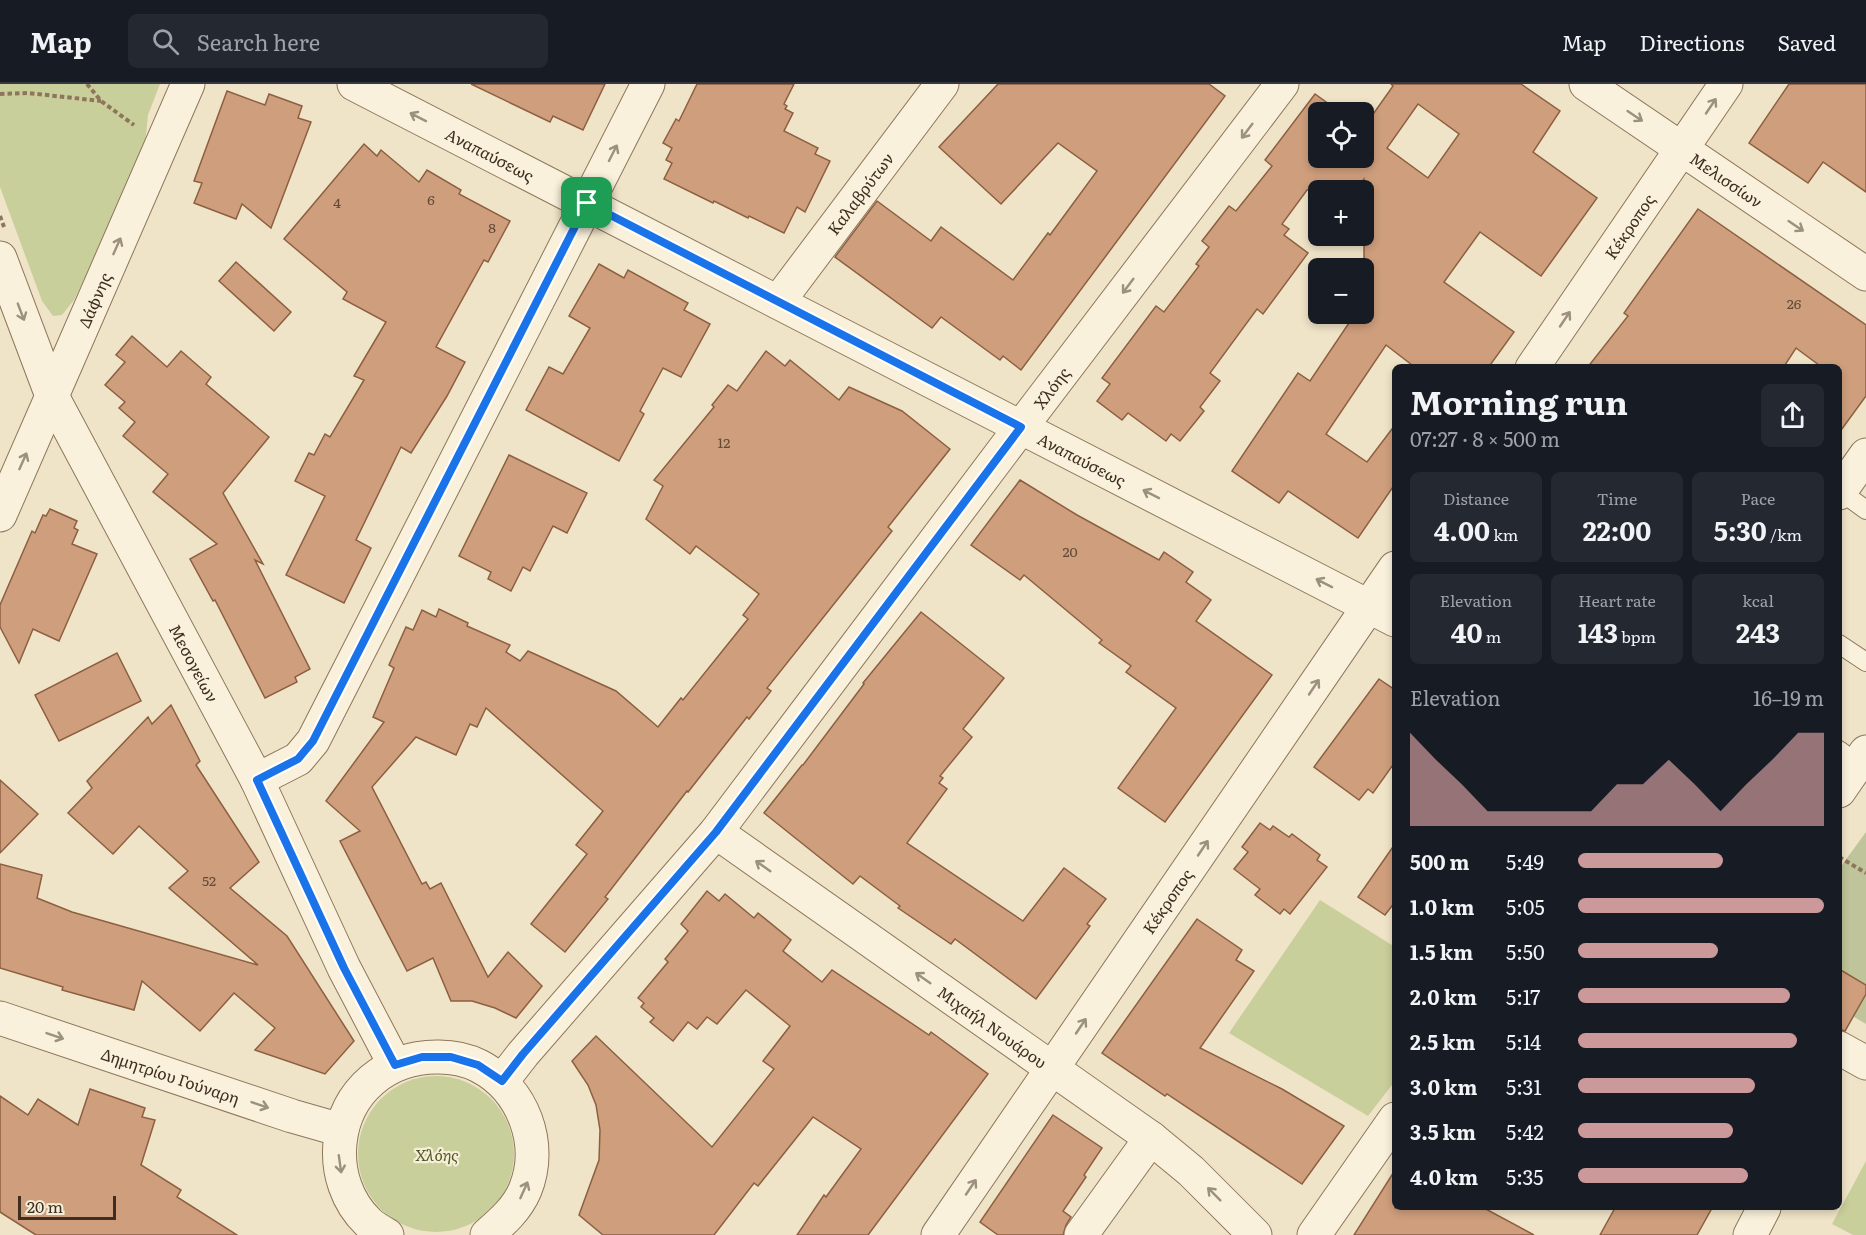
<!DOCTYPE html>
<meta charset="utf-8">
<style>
:root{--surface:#171b24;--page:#242831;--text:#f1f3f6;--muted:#9ea1a6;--line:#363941;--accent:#cc999b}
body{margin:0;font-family:Literata,serif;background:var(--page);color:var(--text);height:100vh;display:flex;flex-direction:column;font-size:22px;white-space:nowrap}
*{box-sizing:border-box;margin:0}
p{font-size:20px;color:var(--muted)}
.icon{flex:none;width:33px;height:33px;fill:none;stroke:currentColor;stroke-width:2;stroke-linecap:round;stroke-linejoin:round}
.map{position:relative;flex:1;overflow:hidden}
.side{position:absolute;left:1392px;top:280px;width:450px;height:846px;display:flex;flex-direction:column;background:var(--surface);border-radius:9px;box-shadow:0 3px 9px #0003}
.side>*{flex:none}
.fabs{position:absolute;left:1308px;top:18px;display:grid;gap:12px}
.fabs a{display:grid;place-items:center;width:66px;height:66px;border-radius:9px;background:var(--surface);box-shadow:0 3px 9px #0003;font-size:30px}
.scale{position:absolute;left:18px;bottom:15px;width:98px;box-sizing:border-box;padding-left:6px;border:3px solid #3d2e20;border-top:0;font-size:16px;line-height:21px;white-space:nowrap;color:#3d2e20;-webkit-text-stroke:4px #f7eed8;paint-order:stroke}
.pin{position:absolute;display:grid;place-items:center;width:51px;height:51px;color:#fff;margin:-26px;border-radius:12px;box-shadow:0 3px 9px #0006}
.round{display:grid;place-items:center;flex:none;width:63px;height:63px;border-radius:9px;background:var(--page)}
.overview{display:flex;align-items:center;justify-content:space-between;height:102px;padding:0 18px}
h1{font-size:33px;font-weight:700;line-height:45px}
.stats{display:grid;grid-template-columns:repeat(3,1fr);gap:9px;height:102px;padding:6px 18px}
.stats div{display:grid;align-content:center;border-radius:9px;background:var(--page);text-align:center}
.stats b{font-size:26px;font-weight:700}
.stats small{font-size:16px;font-weight:400}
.stats p{font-size:16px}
.chart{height:168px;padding:12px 18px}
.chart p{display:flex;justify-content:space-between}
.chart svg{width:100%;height:108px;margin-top:6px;fill:var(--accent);opacity:.7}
ul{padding:0 18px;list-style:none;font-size:20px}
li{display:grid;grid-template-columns:96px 72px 1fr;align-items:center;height:45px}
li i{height:15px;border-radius:8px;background:var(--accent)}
header{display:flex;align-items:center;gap:36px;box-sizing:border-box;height:84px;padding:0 30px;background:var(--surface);border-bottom:2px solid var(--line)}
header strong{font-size:28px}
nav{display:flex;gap:33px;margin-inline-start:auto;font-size:21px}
.search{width:420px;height:54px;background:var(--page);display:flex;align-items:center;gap:15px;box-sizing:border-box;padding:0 21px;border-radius:9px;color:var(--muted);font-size:22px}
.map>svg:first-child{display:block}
.green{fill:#c9cf9b}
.cemetery{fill:#bfc49a}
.building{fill:#cf9f7d;stroke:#8d5f41;stroke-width:1.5;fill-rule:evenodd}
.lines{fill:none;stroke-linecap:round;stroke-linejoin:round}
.service-casing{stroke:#8d765c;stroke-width:20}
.minor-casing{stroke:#8d765c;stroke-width:35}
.tertiary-casing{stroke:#8d765c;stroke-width:35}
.path{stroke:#8d765c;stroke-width:4;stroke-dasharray:4.5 3;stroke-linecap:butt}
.service{stroke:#faf1dc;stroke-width:18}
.minor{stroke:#faf1dc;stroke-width:33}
.tertiary{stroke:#faf1dc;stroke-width:33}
.oneway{stroke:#9c907e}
.route-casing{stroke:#fff;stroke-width:12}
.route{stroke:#1a73e8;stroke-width:8}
.labels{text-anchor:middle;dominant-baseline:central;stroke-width:4.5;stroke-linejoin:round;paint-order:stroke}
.number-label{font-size:14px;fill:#624a37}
.street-label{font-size:16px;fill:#3d2e20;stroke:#f7eed8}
.park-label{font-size:16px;font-style:italic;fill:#4d5a26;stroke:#f7eed8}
</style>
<header>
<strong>Map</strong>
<div class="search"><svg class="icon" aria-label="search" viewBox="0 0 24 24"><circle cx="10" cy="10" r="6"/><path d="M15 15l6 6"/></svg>Search here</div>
<nav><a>Map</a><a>Directions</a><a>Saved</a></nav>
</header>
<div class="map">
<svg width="1866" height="1151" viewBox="0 0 1866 1151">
<rect width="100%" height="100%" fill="#f0e4c8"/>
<g class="green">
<path d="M0,0H160L148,31L145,61L109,143L74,216L62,231L53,232L42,217L0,103Z"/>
<path d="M1320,816L1395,863V997L1368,1032L1229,949Z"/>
<circle cx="436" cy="1070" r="78"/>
<path d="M1866,1077V1151H1853L1832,1140Z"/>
</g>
<path class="cemetery" d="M1866,748V940L1839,924V785Z"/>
<g class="building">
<path d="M471,0H605L583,46L553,32L550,38Z"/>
<path d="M697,0H794L784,20L787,22L785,25L793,29L784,47L818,64L815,70L830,77L805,128L797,123L784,149L749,132L748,134L714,117L713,119L664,95L672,79L666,76L672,64L663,59L676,35L679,37Z"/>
<path d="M998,0H1209L1225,12L1021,286L1003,272L1000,276L941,233L932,244L835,173L877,117L931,157L941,143L1013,196L1048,149L1050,151L1097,87L1058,59L1001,120L939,63Z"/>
<path d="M1391,0H1521L1560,27L1533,68L1597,114L1541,192L1480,148L1444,198L1514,248L1488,284H1416L1386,261L1326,350L1367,378L1395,341V400L1358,454L1288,407L1279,419L1232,387L1298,289L1310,297L1355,230H1364V95L1355,106H1307L1282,140L1289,145L1284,151L1308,169L1263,230L1257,225L1210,289L1220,297L1200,323L1204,327L1180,357L1171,350L1166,357L1128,329L1122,336L1097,317L1110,300L1102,294L1156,222L1164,228L1199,182L1196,180L1209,163L1202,157L1229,122L1236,127L1272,82L1265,76L1315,10L1340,28H1318V74H1364V43L1393,2ZM1418,20L1459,50L1428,94L1387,64Z"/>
<path d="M1789,0H1866V108L1823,78L1808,99L1749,59Z"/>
<path d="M227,7L265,21L269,10L302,22L298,34L311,38L271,144L242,120L236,135L194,119L202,99L194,97Z"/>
<path d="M364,60L377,72L381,66L419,98L427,86L461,106L459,110L510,137L488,178L484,176L436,263L465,278L447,312L411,369L401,363L356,456L371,464L344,519L286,491L325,412L295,397L309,369L314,371L325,350L330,353L364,296L354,292L386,238L343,215L347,208L284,155Z"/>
<path d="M1698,125L1866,241V312L1839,349V284H1823L1796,264L1783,284H1587L1628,232L1624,229Z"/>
<path d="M236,178L291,228L274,247L219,197Z"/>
<path d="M599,180L624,194L628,186L688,219L684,226L710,240L681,293L663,284L640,327L644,330L619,377L526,326L549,283L563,290L590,244L569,232Z"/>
<path d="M132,252L167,283L181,267L211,293L206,300L269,353L223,409L263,480L255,476L310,585L295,593L297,598L265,614L215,516L213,517L190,475L217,460L153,408L168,390L123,352L135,338L119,324L125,318L105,301L125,278L116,271Z"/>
<path d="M766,267L785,282L790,276L839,316L849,303L902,327L950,365L888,443L892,447L767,604L771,607L749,635L747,633L688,708L687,707L605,813L608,815L565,868L531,840L587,770L576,761L603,727L486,624L477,643L470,640L456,671L416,653L372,703L422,800L426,798L430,805L441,799L488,893L508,868L542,902L516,934L495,924L472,917H451L433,874L407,887L340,757L360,747L326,717L384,638L373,633L394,584L389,581L406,543L413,546L422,526L436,533L439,525L468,539L467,542L510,561L506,568L520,577L528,567L616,607L658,643L681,614L683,616L748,535L743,531L759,510L696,462L690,470L646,435L663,402L654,396L714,323L712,321L728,301L737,307Z"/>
<path d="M509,371L587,409L567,449L553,442L530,487L523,483L511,507L488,495L491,488L459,472Z"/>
<path d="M1020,396L1077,431L1159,476L1164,468L1193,488L1186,498L1211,516L1196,537L1272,591L1165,738L1118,704L1176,624L1126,588L1131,582L1099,559L1102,556L1024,491L1020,496L971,461Z"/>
<path d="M50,425L77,437L74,444L78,446L72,460L97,470L59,557L33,545L19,579L0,543V521L32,447L35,449L43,431L46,432Z"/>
<path d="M921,528L1004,594L963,645L972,653L940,692L943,694L939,699L947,705L907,759L1023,837L1064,784L1106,815L1087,840L1090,842L1036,915L955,855L951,860L898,824L900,822L860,792L853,800L764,729L802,681H803L864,600L863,599Z"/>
<path d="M117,569L141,617L59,657L35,611Z"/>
<path d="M1379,595L1395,606V678L1373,709L1368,705L1359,716L1314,683Z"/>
<path d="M171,621L200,677L196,681L259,778L230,804L287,852L354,957L325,990L255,966L275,944L234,909L200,947L142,897L134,926L62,906L63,903L0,884V780L42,791L37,814L72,828L258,881L169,804L188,787L139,742L113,770L68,729L92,704L87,697L148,633L152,640Z"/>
<path d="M0,696L38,730L0,769Z"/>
<path d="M1260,739L1270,746L1273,742L1289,753L1292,750L1320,771L1317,776L1327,783L1290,830L1284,825L1280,830L1255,811L1260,805L1234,785L1248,768L1242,763Z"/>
<path d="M1395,760V818L1385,831L1358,813Z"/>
<path d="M707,807L719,817L725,810L754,834L758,829L791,856L783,867L822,898L832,886L929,951L931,948L988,990L868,1151H797L824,1111L826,1113L861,1065L813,1033L758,1102L754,1099L714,1151H603L579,1131L599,1076L600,1046L596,1021L588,1001L572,977L596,952L712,1063L774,985L763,977L790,942L746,906L717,940L707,933L697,945L688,938L673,957L650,938L654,934L641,923L644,919L638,914L668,878L665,875L688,847L681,840Z"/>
<path d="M1197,835L1242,866L1236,876L1254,887L1200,964L1282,1005L1344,1042L1302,1100L1167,1010L1165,1012L1102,969Z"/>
<path d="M1839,885L1866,901V910L1845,947L1839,945Z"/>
<path d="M90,1005L145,1024L142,1033L155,1036L141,1081L181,1106L177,1113L237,1151H36L0,1128V1012L28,1031L38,1015L78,1041Z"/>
<path d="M1053,1031L1102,1064L1084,1091L1086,1093L1063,1127L1071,1133L1066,1141L1063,1151H998L980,1138Z"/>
<path d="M1395,1086V1124H1484L1534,1151H1354Z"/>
<path d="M1615,1124H1712L1697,1151H1600Z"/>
</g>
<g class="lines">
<g class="service-casing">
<g id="service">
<path d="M1840,407L1866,426"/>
<path d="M1839,560L1866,578"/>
<path d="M1839,666L1858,680"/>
</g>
</g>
<g class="minor-casing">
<g id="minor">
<path id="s1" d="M778,218L942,0"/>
<path id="s2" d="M1532,284L1726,0"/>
<path d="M0,431L52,312"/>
<path d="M257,696L298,675L313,657L648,0"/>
<path d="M1839,707L1866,668"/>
<path id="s3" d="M716,748L1151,1054L1191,1087L1255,1151"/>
<path id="s4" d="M0,934L292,1032L341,1046"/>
<path id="s5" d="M502,997L523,970L716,748L1021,343L1282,0"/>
<path id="s6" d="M938,1151L1395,484"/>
<path d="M1081,1151L1151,1054"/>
<path d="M1314,1151L1395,1035"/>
<path d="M1750,1151L1764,1124"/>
</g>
</g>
<g class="tertiary-casing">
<g id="tertiary">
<path id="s7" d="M354,0L1395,536"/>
<path id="s8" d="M1586,0L1866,190"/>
<path id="s9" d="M0,174L52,312L257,696L344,884L395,981"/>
<path id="s10" d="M52,312L188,0"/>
<path d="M1839,409L1866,371"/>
<path d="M1839,964L1866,979"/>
<path d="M387,1151C380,1147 373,1143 368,1138C347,1118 337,1088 340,1059C345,1007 387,972 439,973C452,973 467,976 479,982C523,1005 544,1060 525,1106C517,1125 502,1138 487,1151"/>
</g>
</g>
<g class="path">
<path d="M87,0L101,17L134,41"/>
<path d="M0,10L28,9L101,17"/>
<path d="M0,132L4,143"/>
<path d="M1839,773L1866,789"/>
</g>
<use href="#service" class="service"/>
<use href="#minor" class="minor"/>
<use href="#tertiary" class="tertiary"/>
</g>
<defs><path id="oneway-shaft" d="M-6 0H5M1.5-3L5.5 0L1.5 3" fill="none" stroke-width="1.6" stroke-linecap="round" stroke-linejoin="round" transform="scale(1.5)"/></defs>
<g class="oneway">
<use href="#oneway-shaft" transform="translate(1711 22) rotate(-56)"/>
<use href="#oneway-shaft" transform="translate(1635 32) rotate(34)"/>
<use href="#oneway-shaft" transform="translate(418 33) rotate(-153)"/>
<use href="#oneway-shaft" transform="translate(1247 47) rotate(127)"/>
<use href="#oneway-shaft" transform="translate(613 69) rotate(-63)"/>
<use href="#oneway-shaft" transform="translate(1796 142) rotate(34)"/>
<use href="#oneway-shaft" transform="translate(117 162) rotate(-66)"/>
<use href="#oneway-shaft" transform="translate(1128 202) rotate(127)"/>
<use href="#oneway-shaft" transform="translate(21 228) rotate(69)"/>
<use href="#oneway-shaft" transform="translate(1565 235) rotate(-56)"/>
<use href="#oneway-shaft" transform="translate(23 377) rotate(-66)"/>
<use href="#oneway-shaft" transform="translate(1151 410) rotate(-153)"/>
<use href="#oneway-shaft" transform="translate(1324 499) rotate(-153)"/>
<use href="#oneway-shaft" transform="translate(1314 603) rotate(-56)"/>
<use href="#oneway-shaft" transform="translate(1203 764) rotate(-56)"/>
<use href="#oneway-shaft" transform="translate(763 782) rotate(-145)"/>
<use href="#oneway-shaft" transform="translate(923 894) rotate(-145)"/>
<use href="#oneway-shaft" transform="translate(1081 942) rotate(-56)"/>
<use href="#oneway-shaft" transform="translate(55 952) rotate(19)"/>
<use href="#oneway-shaft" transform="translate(260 1021) rotate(19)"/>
<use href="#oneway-shaft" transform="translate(340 1080) rotate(82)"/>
<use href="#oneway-shaft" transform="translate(971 1103) rotate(-56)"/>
<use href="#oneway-shaft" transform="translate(524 1106) rotate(-66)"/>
<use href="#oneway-shaft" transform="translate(1214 1110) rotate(-135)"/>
</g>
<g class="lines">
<g class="route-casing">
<path id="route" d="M587,119L1021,343L716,748L523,970L502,997L478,981L451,973H422L395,981L344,884L257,696L298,675L313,657Z"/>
</g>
<use href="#route" class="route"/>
</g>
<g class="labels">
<g class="number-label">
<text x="431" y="115">6</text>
<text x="337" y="118">4</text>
<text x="492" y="143">8</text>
<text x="1794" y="219">26</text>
<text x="724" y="358">12</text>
<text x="1070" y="467">20</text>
<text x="209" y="796">52</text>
</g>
<g class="street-label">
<text stroke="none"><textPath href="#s7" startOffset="153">Αναπαύσεως</textPath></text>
<text stroke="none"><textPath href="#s8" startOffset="170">Μελισσίων</textPath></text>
<text stroke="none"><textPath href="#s1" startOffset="136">Καλαβρύτων</textPath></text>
<text stroke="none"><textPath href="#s2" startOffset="172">Κέκροπος</textPath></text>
<text stroke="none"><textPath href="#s10" startOffset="105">Δάφνης</textPath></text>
<text stroke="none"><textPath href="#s5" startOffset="885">Χλόης</textPath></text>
<text stroke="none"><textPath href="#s7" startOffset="819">Αναπαύσεως</textPath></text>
<text stroke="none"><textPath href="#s9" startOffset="450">Μεσογείων</textPath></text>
<text stroke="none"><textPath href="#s6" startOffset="405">Κέκροπος</textPath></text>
<text stroke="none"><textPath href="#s3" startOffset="338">Μιχαήλ Νουάρου</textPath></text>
<text stroke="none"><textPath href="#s4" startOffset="180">Δημητρίου Γούναρη</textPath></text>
</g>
<g class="park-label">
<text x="437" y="1070">Χλόης</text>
</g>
</g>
</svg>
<div class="fabs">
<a><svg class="icon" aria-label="locate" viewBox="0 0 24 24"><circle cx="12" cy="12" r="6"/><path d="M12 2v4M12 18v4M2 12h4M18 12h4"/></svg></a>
<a>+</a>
<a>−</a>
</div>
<div class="scale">20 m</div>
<div class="pin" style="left:587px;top:119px;background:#1e9e55"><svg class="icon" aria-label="arrive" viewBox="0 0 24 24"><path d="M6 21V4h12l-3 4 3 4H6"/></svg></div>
<section class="side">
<div class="overview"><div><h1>Morning run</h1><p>07:27 · 8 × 500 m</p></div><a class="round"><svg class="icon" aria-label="share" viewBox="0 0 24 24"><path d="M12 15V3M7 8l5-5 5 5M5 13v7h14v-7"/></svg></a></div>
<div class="stats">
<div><p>Distance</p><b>4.00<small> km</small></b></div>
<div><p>Time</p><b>22:00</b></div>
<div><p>Pace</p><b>5:30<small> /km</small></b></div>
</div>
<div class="stats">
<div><p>Elevation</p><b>40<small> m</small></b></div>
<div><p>Heart rate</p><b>143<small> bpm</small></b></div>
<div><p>kcal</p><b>243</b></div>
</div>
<div class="chart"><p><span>Elevation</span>16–19 m</p>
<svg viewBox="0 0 160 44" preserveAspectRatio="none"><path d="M0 44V6L10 17L20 27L30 38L40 38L50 38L60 38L70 38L80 27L90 27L100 17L110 27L120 38L130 27L140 17L150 6L160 6V44z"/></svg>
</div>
<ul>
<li><b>500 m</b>5:49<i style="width:59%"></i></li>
<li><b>1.0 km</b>5:05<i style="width:100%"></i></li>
<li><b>1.5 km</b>5:50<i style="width:57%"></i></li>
<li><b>2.0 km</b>5:17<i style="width:86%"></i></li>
<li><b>2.5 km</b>5:14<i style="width:89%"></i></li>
<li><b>3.0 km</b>5:31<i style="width:72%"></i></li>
<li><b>3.5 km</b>5:42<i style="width:63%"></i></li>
<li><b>4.0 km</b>5:35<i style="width:69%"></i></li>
</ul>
</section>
</div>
